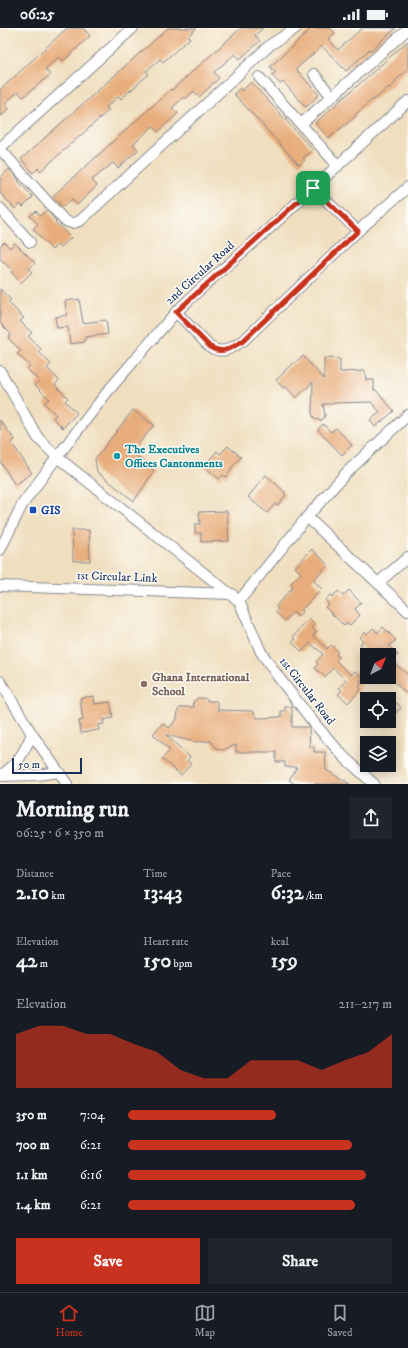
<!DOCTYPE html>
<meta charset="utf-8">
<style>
:root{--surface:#171b24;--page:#20242c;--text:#f1f3f6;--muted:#9ea1a6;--line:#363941;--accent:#c8321e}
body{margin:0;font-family:"IM FELL DW Pica",serif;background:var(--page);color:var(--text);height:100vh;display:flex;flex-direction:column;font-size:15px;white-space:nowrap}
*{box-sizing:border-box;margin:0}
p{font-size:13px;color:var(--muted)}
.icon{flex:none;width:22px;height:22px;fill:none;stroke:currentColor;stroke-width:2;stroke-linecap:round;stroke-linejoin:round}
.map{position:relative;height:756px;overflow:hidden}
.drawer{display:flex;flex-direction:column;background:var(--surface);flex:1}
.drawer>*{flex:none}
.needle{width:26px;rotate:42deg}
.fabs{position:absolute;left:360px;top:620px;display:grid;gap:8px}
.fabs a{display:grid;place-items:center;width:36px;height:36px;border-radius:0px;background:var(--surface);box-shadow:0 2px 10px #0003;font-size:20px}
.scale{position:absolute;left:12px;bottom:10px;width:70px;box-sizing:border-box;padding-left:4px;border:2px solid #1b2f5e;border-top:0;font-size:11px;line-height:14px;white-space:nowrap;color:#1b2f5e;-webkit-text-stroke:3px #fdfcf7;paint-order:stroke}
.pin{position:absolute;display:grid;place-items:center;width:34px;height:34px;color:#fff;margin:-17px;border-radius:8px;box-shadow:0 2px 6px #0006}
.round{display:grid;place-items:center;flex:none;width:42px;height:42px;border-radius:0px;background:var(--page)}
.summary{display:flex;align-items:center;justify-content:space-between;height:68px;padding:0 16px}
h1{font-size:22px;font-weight:800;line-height:30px}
.stats{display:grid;grid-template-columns:repeat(3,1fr);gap:6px;height:68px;padding:4px 16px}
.stats div{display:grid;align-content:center}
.stats b{font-size:20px;font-weight:800}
.stats small{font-size:11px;font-weight:400}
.stats p{font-size:11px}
.chart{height:112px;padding:8px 16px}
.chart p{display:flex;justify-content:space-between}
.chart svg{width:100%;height:72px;margin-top:4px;fill:var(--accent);opacity:.7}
.primary-button{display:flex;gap:8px;margin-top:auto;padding:8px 16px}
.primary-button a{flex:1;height:46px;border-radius:0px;background:var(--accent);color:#fff;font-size:16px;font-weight:800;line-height:46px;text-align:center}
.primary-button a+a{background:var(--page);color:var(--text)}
ul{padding:0 16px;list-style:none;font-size:13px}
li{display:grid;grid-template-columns:64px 48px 1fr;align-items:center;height:30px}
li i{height:10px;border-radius:5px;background:var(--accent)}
.status{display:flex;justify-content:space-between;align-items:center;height:28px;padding:0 20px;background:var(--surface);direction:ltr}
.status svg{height:11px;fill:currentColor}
.tabs{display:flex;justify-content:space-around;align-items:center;height:56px;border-top:1px solid var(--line);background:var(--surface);font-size:11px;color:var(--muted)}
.tabs a{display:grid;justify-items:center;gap:2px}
.tabs .on{color:var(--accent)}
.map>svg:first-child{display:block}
.building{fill:#e8ad7b}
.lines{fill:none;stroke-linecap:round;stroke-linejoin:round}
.minor-casing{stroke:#86878e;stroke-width:12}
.minor{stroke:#fff;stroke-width:10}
.route-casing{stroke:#fff;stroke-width:8}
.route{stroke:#c8321e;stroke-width:5}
.culture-dot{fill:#0f9aa8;stroke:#fdfcf7;stroke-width:1.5}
.transit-dot{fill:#1a4fb4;stroke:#fdfcf7;stroke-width:1.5}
.education-dot{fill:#8d6e63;stroke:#fdfcf7;stroke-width:1.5}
.labels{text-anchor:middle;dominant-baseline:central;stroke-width:3;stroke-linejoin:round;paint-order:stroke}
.street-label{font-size:12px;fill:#1b2f5e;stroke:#fdfcf7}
.culture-label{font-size:12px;font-weight:bold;fill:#0d838f;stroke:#fdfcf7;text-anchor:start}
.transit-label{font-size:12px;font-weight:bold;fill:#164399;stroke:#fdfcf7;text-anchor:start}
.education-label{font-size:12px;font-weight:bold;fill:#785e54;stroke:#fdfcf7;text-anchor:start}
</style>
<div class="status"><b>06:25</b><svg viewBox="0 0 49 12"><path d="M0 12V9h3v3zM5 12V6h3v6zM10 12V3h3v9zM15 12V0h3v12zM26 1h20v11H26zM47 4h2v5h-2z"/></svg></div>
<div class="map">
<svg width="408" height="756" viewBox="0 0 408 756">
<rect width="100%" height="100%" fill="#fdfcf7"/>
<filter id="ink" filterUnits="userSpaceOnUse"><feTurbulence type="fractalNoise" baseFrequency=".025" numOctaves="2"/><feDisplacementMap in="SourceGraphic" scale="8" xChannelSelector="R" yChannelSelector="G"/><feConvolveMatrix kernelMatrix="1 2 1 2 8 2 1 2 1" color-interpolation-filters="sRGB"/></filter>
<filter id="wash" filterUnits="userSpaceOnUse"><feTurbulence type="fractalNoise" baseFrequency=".012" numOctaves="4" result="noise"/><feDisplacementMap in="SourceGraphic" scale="16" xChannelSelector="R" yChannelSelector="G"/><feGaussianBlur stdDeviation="0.9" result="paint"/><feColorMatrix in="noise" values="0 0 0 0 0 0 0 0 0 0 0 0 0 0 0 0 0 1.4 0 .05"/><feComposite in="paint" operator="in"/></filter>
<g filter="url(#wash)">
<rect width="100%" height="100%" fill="#f0dfbf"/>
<g id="blocks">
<g class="building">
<path d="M67,0H83L90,8L63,33L59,29L45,41L50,47L23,69L18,64L5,75L9,81L0,89V62Z"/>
<path d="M168,0H197L188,8L190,10L163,34L160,31L146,43L149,46L130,63L121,71L119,68L106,79L109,82L52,133L41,143L38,140L33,145L21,131Z"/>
<path d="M241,0H263L255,7L260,13L240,31L235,26L214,44L219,50L199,69L194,63L185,71L184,69L172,80L178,85L158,104L153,98L133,116L138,122L118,140L113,135L92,152L97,158L77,177L72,171L63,179L53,168L171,61L172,62Z"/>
<path d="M312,0H330L335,5L328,11L338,22L362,0H396L371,22L370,21L346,43L322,18L296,41L319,67L306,79L283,54L280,56L272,47L276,44L270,39Z"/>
<path d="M408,13V41L395,53L396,54L390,60L389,59L374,72L373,71L355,87L356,88L349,94L329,110L315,95Z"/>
<path d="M251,54L313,122L303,130L305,132L299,137L234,66L240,60L242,63Z"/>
<path d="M9,141L19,152L18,153L33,169L23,179L20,176L15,181L0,165V150Z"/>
<path d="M47,182L56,193L55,194L71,210L60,220L57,217L52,222L33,201L38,196L30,188L36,183L40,188Z"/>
<path d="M4,214L10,220L15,215L35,235L29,241L32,244L21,255L11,244L13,243L0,231V218Z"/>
<path d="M0,261L11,272L8,274L24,290L20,293L32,305L28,308L41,321L39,324L51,336L47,340L59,352L55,357L68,370L65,373L77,385L63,400L53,390L56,387L44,375L49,371L35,357L39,353L27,341L30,338L17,326L21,323L8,310L11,306L0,295Z"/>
<path d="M79,271L83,295L106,292L108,306L85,309V314L70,316L68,299L57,300L55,289L67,287L65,273Z"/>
<path d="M303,328L324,351V330L340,331V344L365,343L366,352H374V362H376L394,383L375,399L370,392L380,384L371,374L333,375V376H323L325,388L321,393L315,391L312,386L313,354L296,370L285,358L283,360L276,352L285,344L284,343Z"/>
<path d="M133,382L154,397L132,424L154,443L134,473L97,444L95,431Z"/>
<path d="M0,392L15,412L11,414L32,445L15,457L0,433Z"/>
<path d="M323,396L331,404L336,400L352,417L342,427L318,402Z"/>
<path d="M228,418L241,429L231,440L232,441L226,449L223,447L219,451L204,438L217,423L220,426Z"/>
<path d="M266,447L285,464L284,465L286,467L277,478L275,476L267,485L248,469Z"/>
<path d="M227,483L229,513L201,514V505H195V496H200L199,484Z"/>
<path d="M72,502H89L90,533H73Z"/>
<path d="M312,521L328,537L313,552L322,561L301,582L303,583L298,589L293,584L285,593L275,584L278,581L276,578L293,559L290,556L301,545L295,539Z"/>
<path d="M349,562L361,575L355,581L360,587L349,598L347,595L344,598L325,579L329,576L325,572L330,567L332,569L338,563L343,568Z"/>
<path d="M309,591L315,597L312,600L316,604L313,607L327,621L331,617L338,624L336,626L339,629L336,633L351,647L355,643L363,650L360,653L362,655L359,659L361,661L348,675L338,666L342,662L339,660L346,652L333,640L325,649L315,640L318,636L316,634L323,626L310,615L302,624L292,614L296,611L293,609Z"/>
<path d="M383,599L396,612L389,618L398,627H370L360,616L363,613L359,609L364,604L367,606L373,600L378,605Z"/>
<path d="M389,631L408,647V667L389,649Z"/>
<path d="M94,668L95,676L110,674L113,690L103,692L104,696L98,697L99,702L81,705L79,693L83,692L80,670Z"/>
<path d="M198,670H204L208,673H216L218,676V682L253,683L257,690L281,689V683H285V679H292V699H309L310,719H314V724H325L326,742L350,756H295L289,752L297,739H285V734H276V724H236V717L222,722L216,720L211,713L195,714L166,707L190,729L187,733L191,736L181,747L162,731L170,722L153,706L163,695L169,700L177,691L178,682L180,680L184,679H194L193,674Z"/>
<path d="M397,675L401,680L389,691V682Z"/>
</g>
</g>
</g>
<g filter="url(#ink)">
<use href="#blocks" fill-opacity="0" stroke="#86878e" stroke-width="1"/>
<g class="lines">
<g class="minor-casing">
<g id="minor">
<path d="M314,46L332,69"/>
<path d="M259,49L338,138"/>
<path d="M301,96L408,1"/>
<path d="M0,120L133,0"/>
<path d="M0,121L64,192C71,196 74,196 81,192L270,17L296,0"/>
<path d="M313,160L358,203"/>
<path d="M0,180L30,214"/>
<path d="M176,284L210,319C223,327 231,320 243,313L358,203L408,159"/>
<path d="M0,343L38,410L57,429L239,573L261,624L279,650L314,695L344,729L374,756"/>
<path d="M307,489L408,583"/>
<path d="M0,522L22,477L57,429L108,363L176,284L208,254L262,207L408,73"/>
<path d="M378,555L408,529"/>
<path d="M0,558L232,566"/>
<path d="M239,573L307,489L346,445L408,387"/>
<path d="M0,653L32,706L67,756"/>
<path d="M0,748L37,747L59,744"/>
<path d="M0,748C18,736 23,726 32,706"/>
</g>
</g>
<use href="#minor" class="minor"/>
</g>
</g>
<g class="lines" filter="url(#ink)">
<g class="route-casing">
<path id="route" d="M313,160L358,203L243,313C231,320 223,327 210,319L176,284Z"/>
</g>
<use href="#route" class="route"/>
</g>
<circle class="culture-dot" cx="117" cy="428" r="4"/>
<rect class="transit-dot" x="29" y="478" width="8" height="8" rx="2"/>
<circle class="education-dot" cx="144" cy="656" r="4"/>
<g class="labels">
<g class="street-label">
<text transform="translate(200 245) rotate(-42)">2nd Circular Road</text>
<text transform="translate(117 549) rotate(2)">1st Circular Link</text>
<text transform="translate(307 663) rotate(52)">1st Circular Road</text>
</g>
<g class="culture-label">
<text x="125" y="421">The Executives<tspan x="125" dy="14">Offices Cantonments</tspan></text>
</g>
<g class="transit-label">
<text x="41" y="482">GIS</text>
</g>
<g class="education-label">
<text x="152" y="649">Ghana International<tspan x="152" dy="14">School</tspan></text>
</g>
</g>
</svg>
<div class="fabs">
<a><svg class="needle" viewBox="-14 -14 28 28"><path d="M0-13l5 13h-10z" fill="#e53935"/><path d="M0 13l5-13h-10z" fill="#9ea1a6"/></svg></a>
<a><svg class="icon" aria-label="locate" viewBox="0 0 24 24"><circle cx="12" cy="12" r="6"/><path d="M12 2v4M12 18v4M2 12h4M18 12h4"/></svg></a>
<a><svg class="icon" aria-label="layers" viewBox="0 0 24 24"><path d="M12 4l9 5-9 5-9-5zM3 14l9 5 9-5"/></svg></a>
</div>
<div class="scale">50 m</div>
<div class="pin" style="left:313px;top:160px;background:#1e9e55"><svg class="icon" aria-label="arrive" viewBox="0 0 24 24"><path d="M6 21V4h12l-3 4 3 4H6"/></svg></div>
</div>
<section class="drawer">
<div class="summary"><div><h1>Morning run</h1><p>06:25 · 6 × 350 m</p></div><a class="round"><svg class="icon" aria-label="share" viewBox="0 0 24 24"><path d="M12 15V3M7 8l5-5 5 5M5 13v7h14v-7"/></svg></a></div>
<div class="stats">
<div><p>Distance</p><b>2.10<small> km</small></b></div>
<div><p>Time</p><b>13:43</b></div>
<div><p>Pace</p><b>6:32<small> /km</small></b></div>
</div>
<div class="stats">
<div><p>Elevation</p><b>42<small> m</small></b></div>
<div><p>Heart rate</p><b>150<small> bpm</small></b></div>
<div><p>kcal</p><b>159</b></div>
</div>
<div class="chart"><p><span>Elevation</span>211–217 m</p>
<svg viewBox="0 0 160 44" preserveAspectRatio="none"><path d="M0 44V11L10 6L20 6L30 11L40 11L50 17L60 22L70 33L80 38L90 38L100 27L110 27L120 27L130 33L140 27L150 22L160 11V44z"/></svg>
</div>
<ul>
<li><b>350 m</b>7:04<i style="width:56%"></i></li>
<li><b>700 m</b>6:21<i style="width:85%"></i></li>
<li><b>1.1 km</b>6:16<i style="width:90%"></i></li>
<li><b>1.4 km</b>6:21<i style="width:86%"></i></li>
</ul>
<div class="primary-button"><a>Save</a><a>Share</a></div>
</section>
<nav class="tabs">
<a class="on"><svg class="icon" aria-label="home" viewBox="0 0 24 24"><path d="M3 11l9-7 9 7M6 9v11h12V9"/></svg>Home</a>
<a><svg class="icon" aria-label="map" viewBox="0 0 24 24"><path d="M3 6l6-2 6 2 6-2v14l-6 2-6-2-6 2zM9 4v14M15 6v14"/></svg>Map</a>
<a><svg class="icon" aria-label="saved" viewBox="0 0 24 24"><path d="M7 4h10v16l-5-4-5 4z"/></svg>Saved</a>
</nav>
